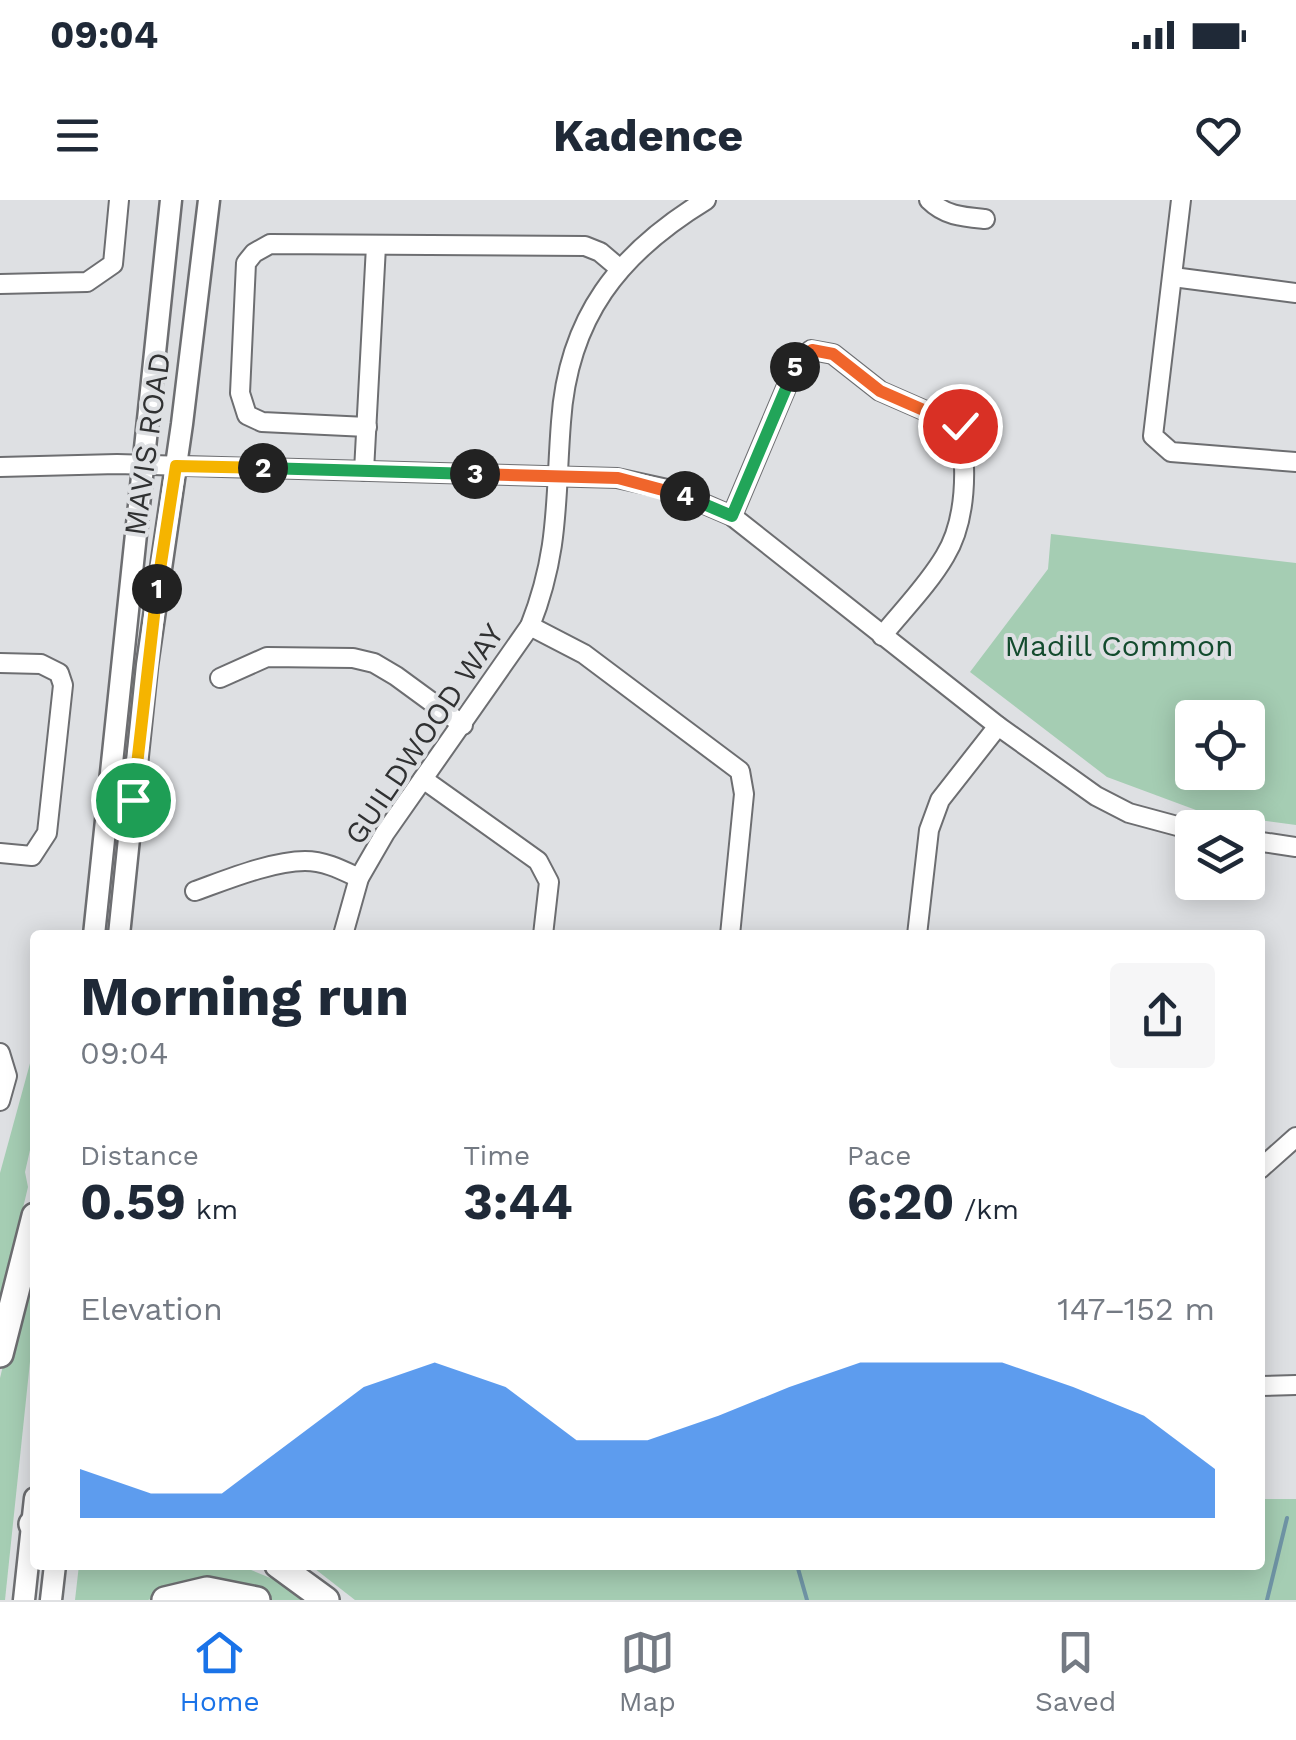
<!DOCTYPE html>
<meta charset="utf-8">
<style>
:root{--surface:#fff;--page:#f6f6f7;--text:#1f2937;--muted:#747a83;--line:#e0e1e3;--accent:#1a73e8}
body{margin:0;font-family:"Work Sans",sans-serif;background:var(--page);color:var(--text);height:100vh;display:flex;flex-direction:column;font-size:38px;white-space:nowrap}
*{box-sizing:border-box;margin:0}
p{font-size:32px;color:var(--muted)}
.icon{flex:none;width:55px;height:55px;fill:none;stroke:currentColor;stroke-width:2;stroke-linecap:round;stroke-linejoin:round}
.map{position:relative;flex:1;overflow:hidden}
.drawer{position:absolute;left:30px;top:730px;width:1235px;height:640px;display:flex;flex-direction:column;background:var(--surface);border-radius:10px;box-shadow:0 5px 25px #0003}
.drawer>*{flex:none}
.controls{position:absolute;left:1175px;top:500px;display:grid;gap:20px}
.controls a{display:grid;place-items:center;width:90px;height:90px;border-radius:10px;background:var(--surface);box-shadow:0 5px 25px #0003;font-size:50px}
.pin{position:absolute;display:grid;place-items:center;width:85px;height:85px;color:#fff;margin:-42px;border:5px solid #fff;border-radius:50%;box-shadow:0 2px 10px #0007}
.km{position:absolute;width:50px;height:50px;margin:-25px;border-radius:50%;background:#222;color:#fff;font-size:28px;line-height:50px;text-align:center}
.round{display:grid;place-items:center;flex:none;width:105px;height:105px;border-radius:10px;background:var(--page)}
.headline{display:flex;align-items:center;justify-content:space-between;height:170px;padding:0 50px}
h1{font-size:55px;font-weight:700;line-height:75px}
.figures{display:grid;grid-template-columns:repeat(3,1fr);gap:15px;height:170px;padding:10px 50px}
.figures div{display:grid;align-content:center}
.figures b{font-size:50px;font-weight:700}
.figures small{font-size:28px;font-weight:400}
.figures p{font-size:28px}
.chart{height:280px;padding:20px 50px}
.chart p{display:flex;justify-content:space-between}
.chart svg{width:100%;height:180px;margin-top:10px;fill:var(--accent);opacity:.7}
.status{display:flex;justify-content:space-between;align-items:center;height:70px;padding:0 50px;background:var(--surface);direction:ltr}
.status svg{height:28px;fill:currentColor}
header{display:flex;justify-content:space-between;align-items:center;height:130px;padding:0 50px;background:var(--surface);font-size:45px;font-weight:700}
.tab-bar{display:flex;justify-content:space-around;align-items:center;height:140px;border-top:2px solid var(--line);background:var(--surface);font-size:28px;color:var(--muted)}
.tab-bar a{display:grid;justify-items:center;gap:5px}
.tab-bar .current{color:var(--accent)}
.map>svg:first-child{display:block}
.green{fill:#a5cdb3;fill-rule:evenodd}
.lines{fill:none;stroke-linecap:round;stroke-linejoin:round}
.stream{stroke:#6f94a5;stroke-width:4}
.minor-casing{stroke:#6d6e71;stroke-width:22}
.major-casing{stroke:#6d6e71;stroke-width:25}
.highway-casing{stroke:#6d6e71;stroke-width:30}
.minor{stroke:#fff;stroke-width:18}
.major{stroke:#fff;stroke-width:20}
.highway{stroke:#fff;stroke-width:25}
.split-1-casing{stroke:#fff;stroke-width:20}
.split-2-casing{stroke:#fff;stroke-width:20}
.split-3-casing{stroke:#fff;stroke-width:20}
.split-4-casing{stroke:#fff;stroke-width:20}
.split-5-casing{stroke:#fff;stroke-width:20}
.split-6-casing{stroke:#fff;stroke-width:20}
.split-1{stroke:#f5b400;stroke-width:12}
.split-2{stroke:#f5b400;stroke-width:12}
.split-3{stroke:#22a559;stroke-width:12}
.split-4{stroke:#f0652b;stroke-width:12}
.split-5{stroke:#22a559;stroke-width:12}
.split-6{stroke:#f0652b;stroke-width:12}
.labels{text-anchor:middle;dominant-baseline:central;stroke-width:8;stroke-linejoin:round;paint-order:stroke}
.street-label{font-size:30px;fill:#303132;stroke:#dee0e3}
.park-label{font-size:30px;fill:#134b2e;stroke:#dee0e3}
</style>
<div class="status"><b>09:04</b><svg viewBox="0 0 49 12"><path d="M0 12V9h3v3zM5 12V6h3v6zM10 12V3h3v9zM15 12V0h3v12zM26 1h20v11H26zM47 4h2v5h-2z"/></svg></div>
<header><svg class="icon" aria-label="menu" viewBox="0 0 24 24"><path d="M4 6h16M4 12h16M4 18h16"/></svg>Kadence<svg class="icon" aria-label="heart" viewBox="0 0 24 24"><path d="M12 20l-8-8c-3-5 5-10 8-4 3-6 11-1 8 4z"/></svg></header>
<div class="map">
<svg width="1296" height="1400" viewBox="0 0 1296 1400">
<rect width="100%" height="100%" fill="#dee0e3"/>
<g class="green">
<path d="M1051,334L1296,363V625L1204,613L1107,577L970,472L1048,369ZM1192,518H1248V572H1192Z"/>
<path d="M32,856L35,928L25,972L28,987L0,1104V973Z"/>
<path d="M35,1034V1114L5,1400H0V1178Z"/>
<path d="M1260,1299H1296V1400H355L310,1365H1260Z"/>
<path d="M79,1365H239L280,1382L302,1400H272L237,1386L191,1384L148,1400H75Z"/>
</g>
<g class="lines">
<g class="stream">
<path d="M797,1365L807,1400"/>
<path d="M1267,1400L1287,1318"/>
</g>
<g class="minor-casing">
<g id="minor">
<path d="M929,0C945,16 963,17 985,19"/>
<path d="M1181,0L1153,236L1171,252L1296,262"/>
<path d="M1173,77L1296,93"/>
<path d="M0,84L87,82L113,64L119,0"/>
<path d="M367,227L262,222L247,215L240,193L246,63L254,53L270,44L585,46L600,52L619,68"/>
<path d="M0,267L117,264L617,278L672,290L732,316L998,526L1096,596L1129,613L1192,630"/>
<path d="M364,271L376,46"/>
<path d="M732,316L797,162L811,150L833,154L880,191L960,226C967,267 967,320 945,356C928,385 903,410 882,436"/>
<path d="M530,426L584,454L740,571L744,594L730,735"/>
<path d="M0,463L41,464L59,473L63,485L47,633L32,656L0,653"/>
<path d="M220,478L267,457L353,458L374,463L396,476L463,525"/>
<path d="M423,579L538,661L549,682L543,735"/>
<path d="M1248,640L1296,647"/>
<path d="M195,691C226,680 272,661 305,661C325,661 342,670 359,678"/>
<path d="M343,735L359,678L385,633L530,426C560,350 555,299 561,222C568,117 619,53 706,0"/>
<path d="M917,735L929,630L940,600L998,526"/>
<path d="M0,853L7,876L0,901"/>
<path d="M1260,969L1296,937"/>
<path d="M1260,1186L1296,1185"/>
</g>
</g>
<g class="major-casing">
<g id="major">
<path d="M94,735L171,0"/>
<path d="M119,735L147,465L182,224L209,0"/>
<path d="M24,1400L35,1298"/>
<path d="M51,1400L55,1365"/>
</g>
</g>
<g class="highway-casing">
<g id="highway">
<path d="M0,1154L35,1016"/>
<path d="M32,1324H35"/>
<path d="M278,1365L326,1400"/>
<path d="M165,1400L207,1390L257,1400"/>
</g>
</g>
<use href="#minor" class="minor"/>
<use href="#major" class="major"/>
<use href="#highway" class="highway"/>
</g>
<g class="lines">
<g class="split-1-casing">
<path id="split-1" d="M133,600L157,389"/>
</g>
<g class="split-2-casing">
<path id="split-2" d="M157,389L176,266L263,268"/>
</g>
<g class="split-3-casing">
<path id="split-3" d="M263,268L475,274"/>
</g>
<g class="split-4-casing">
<path id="split-4" d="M475,274L618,278L685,296"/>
</g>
<g class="split-5-casing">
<path id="split-5" d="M685,296L732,316L795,167"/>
</g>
<g class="split-6-casing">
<path id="split-6" d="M795,167L812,150L833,154L880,191L960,226"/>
</g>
<use href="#split-1" class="split-1"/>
<use href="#split-2" class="split-2"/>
<use href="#split-3" class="split-3"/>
<use href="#split-4" class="split-4"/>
<use href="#split-5" class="split-5"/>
<use href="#split-6" class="split-6"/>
</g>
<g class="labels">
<g class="street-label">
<text transform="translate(147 244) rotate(-82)">MAVIS ROAD</text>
<text transform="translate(424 534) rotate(-56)">GUILDWOOD WAY</text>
</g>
<g class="park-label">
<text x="1119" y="445">Madill Common</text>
</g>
</g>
</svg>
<div class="controls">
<a><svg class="icon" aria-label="locate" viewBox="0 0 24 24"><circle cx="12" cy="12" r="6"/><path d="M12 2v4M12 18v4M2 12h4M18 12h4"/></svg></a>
<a><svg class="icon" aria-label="layers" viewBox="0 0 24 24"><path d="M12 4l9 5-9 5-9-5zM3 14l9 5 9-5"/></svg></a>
</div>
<div class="pin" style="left:133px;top:600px;background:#1e9e55"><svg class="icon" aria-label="arrive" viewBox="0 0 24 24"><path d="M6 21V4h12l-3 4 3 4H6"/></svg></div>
<div class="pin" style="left:960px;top:226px;background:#d93025"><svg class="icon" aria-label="check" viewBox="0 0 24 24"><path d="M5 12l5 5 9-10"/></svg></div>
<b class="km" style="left:157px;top:389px">1</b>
<b class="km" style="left:263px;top:268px">2</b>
<b class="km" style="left:475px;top:274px">3</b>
<b class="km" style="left:685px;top:296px">4</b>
<b class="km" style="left:795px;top:167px">5</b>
<section class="drawer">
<div class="headline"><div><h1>Morning run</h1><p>09:04</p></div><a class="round"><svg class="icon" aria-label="share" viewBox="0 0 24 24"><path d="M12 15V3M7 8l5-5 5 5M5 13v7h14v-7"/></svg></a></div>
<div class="figures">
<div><p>Distance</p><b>0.59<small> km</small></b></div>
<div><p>Time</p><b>3:44</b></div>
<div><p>Pace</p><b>6:20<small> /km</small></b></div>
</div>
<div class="chart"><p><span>Elevation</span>147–152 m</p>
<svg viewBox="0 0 160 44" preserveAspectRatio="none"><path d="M0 44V32L10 38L20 38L30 25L40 12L50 6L60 12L70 25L80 25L90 19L100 12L110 6L120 6L130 6L140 12L150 19L160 32V44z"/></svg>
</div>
</section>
</div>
<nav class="tab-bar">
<a class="current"><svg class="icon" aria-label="home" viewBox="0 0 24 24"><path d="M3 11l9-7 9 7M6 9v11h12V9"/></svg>Home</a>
<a><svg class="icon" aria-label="map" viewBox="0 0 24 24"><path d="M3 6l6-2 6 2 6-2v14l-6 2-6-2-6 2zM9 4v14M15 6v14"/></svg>Map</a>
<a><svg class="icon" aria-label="saved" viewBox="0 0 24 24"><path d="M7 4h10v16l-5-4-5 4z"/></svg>Saved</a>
</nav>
